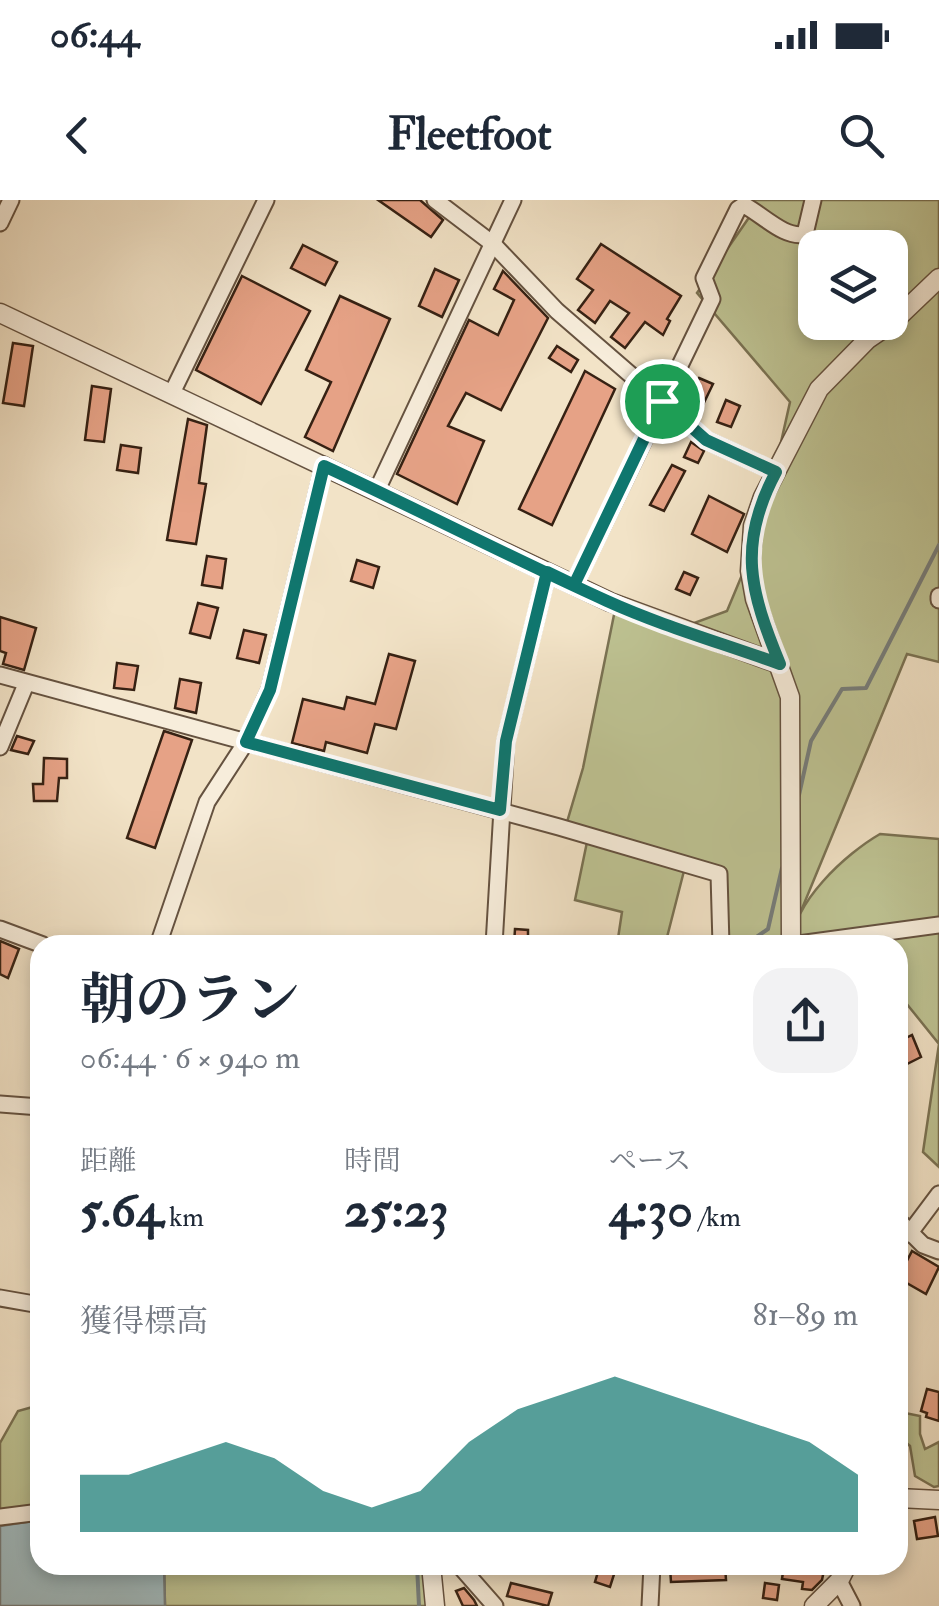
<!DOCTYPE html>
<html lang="ja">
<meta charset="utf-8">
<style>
:root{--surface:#fff;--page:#f2f2f3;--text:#1f2937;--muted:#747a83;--accent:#0f766e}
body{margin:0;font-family:"IM FELL Double Pica","Noto Serif JP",serif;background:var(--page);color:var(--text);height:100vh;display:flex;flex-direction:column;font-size:38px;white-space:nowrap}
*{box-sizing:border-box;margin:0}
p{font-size:32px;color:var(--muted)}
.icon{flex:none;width:55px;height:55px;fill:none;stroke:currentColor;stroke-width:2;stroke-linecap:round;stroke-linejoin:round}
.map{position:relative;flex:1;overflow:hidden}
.details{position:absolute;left:30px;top:735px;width:878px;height:640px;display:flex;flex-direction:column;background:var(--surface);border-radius:30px;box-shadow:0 5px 15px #0003}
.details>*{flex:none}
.controls{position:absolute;left:798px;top:30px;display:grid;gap:20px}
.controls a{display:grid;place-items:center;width:110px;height:110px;border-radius:20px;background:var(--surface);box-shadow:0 5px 15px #0003;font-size:50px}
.pin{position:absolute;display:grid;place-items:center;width:85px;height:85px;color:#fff;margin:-42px;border:5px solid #fff;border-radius:50%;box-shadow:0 2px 10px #0007}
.round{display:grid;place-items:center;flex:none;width:105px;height:105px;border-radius:30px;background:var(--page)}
.headline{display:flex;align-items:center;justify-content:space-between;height:170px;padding:0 50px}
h1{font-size:55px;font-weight:700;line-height:75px}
.figures{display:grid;grid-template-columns:repeat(3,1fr);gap:15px;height:170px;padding:10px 50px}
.figures div{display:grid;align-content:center}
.figures b{font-size:50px;font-weight:700}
.figures small{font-size:28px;font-weight:400}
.figures p{font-size:28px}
.chart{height:280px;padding:20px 50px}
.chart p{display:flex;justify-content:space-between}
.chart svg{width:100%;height:180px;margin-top:10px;fill:var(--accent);opacity:.7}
.status{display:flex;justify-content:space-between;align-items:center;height:70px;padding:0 50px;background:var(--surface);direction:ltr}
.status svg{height:28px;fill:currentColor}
header{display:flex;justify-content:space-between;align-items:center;height:130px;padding:0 50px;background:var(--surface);font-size:45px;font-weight:700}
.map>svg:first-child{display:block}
.green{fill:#bec393;stroke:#7a7253;stroke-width:2.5;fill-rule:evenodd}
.water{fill:#a0bbc0;stroke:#767d7b;stroke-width:2.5}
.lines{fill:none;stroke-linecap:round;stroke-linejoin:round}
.stream{stroke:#767d7b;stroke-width:4}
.building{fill:#e6a286;stroke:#362113;stroke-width:2.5}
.minor-casing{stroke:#655240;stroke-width:19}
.tertiary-casing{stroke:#655240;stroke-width:21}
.minor{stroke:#f7eddb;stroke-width:15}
.tertiary{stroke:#f7eddb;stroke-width:18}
.route-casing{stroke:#fff;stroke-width:20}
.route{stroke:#0f766e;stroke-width:12}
</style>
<div class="status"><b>06:44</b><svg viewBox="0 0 49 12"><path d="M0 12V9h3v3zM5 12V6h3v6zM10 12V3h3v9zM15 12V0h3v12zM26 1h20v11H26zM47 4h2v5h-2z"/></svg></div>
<header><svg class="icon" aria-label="back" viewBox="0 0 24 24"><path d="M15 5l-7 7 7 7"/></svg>Fleetfoot<svg class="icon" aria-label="search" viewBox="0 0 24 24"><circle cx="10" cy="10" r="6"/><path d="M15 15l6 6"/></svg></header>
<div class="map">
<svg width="939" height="1406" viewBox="0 0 939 1406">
<rect width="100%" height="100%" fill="#f2e3c7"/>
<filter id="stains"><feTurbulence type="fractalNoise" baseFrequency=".002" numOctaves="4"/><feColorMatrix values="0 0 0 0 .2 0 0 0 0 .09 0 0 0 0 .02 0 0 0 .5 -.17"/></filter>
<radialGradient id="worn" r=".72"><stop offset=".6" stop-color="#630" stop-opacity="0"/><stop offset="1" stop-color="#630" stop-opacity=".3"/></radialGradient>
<g class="green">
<path d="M736,0H939V462L907,454L787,745H723L721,672L565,629L583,568L616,405L678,429L727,411L762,327L790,202L697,93L750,16ZM815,48H890V122H815Z"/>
<path d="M880,634L939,639V967L923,952L939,844L906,803L898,804V745H793C790,704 847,653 880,634Z"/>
<path d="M587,642L685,667L665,745H617L622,712L575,700Z"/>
<path d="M40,1205V1307L0,1312V1243L18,1211Z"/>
<path d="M900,1212L920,1216V1234L925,1249L939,1242V1286L934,1287L915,1276L910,1246L898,1236Z"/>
<path d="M164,1365H424L428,1406H165Z"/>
</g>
<path class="water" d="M40,1320V1365H164L165,1406H0V1326Z"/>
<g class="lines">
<g class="stream">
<path d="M799,595L811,541L842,489L866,488L939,345"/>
<path d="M745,745L768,729L782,668"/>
<path d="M417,1365L419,1406"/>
</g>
</g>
<g class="building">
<path d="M378,0H420L443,20L431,37Z"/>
<path d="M601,44L681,96L667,119L670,121L663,135L645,122L625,148L611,137L629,113L610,101L595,123L578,110L593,90L577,79Z"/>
<path d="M303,45L337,62L325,85L291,68Z"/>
<path d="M435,69L459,80L442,117L419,106Z"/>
<path d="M503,71L548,118L501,210L466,193L448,226L484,241L457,304L397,274L469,120L498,135L514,100L494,89Z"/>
<path d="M242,76L310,111L261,204L196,170Z"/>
<path d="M340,96L390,119L333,251L305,237L331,182L306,170Z"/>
<path d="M13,143L33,146L24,206L3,203Z"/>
<path d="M557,146L578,160L571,172L549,158Z"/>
<path d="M585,171L615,189L552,325L519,309Z"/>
<path d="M699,178L713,184L697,217L685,207Z"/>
<path d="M92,186L111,189L104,242L85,240Z"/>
<path d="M726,200L740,206L731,227L717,222Z"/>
<path d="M188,219L207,225L199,283L206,284L196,344L167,340Z"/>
<path d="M691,242L704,251L698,263L684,257Z"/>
<path d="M121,245L141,248L138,273L117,270Z"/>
<path d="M672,265L685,271L664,311L650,305Z"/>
<path d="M709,296L744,314L727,352L692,334Z"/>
<path d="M207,356L226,359L222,388L202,385Z"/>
<path d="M357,360L379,367L373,388L351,381Z"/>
<path d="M684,372L698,378L690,395L676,389Z"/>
<path d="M198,403L218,408L210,438L190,433Z"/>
<path d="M0,417L36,428L24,470L3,464L6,453L0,451Z"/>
<path d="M244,430L266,435L259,463L237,458Z"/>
<path d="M389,454L415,461L396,529L375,524L367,553L326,542L324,551L292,543L303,499L344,509L347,497L375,504Z"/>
<path d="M117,463L138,466L134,490L114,488Z"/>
<path d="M180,479L201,483L196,513L175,508Z"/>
<path d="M164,531L192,540L155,648L127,638Z"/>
<path d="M17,536L34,541L28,554L11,550Z"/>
<path d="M44,558L67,559V578H59L57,601H34L33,584H43Z"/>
<path d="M515,729L528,730V745H514Z"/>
<path d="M0,741L19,749L8,778L0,774Z"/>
<path d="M912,835L921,857L905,865L898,842Z"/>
<path d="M912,1051L939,1067L926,1094L898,1078Z"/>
<path d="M927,1189L939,1192V1221L926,1217L927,1213L921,1211Z"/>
<path d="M935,1317L938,1336L917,1339L914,1321Z"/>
<path d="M600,1365H617L610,1387L595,1382Z"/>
<path d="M725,1365L726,1380L671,1382L670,1367Z"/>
<path d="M784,1365L824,1370L822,1380L812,1390L802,1389L803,1382L782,1379Z"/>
<path d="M511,1383L552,1393L548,1406L507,1396Z"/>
<path d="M765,1383L779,1385L777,1400L763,1398Z"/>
<path d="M464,1388L474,1400L477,1406H463L456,1391Z"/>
</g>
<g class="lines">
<g class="minor-casing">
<g id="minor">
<path d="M435,0L493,44L557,111L706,240L776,272"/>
<path d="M0,23L11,0"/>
<path d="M172,193L266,0"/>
<path d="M377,290L513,0"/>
<path d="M574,385L712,99L704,78L738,9L744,5C763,15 785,39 805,34L813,0"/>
<path d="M939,396V400"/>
<path d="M0,475L559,627L719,674L721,745"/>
<path d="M0,547L26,484"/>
<path d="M0,729L43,745"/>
<path d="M158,745L207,602L246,542L270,489L324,265"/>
<path d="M494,745L506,541L547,372"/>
<path d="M791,745L939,725"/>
<path d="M0,904L40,907"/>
<path d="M898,1020L923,1045L939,1051"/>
<path d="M909,1034L939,994"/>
<path d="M0,1098L40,1105"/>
<path d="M0,1317L40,1312"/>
<path d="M459,1365L495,1406"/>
<path d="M839,1381L852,1406"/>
<path d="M650,1406L652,1365"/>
</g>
</g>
<g class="tertiary-casing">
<g id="tertiary">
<path d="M0,113L610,402L779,464"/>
<path d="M791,745L790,497L755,399L750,371L753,326L763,297L819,189L868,139L893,122L939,78"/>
<path d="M898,1298L939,1300"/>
<path d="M431,1365L435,1406"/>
<path d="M814,1406L839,1381L847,1365"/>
</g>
</g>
<use href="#minor" class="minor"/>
<use href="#tertiary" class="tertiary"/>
</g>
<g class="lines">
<g class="route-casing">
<path id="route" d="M662,201L574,385L547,372L506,541L500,610L246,542L270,490L324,266C419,310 512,358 607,401C662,426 722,443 780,464C750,391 737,345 776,272L706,240L662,201"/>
</g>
<use href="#route" class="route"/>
</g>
<rect width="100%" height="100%" filter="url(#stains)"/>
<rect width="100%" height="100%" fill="url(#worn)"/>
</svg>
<div class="controls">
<a><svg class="icon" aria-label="layers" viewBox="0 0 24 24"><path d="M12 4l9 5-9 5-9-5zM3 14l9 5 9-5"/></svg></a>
</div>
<div class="pin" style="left:662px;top:201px;background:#1e9e55"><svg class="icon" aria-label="arrive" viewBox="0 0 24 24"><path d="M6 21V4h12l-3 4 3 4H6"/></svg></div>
<section class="details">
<div class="headline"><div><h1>朝のラン</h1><p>06:44 · 6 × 940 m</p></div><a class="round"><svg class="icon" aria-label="share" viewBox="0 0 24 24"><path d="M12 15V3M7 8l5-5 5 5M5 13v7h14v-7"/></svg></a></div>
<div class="figures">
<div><p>距離</p><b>5.64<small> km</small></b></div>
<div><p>時間</p><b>25:23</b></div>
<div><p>ペース</p><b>4:30<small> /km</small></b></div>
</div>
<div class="chart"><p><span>獲得標高</span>81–89 m</p>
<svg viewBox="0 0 160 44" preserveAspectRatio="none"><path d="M0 44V30L10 30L20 26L30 22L40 26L50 34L60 38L70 34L80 22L90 14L100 10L110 6L120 10L130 14L140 18L150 22L160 30V44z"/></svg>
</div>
</section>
</div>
